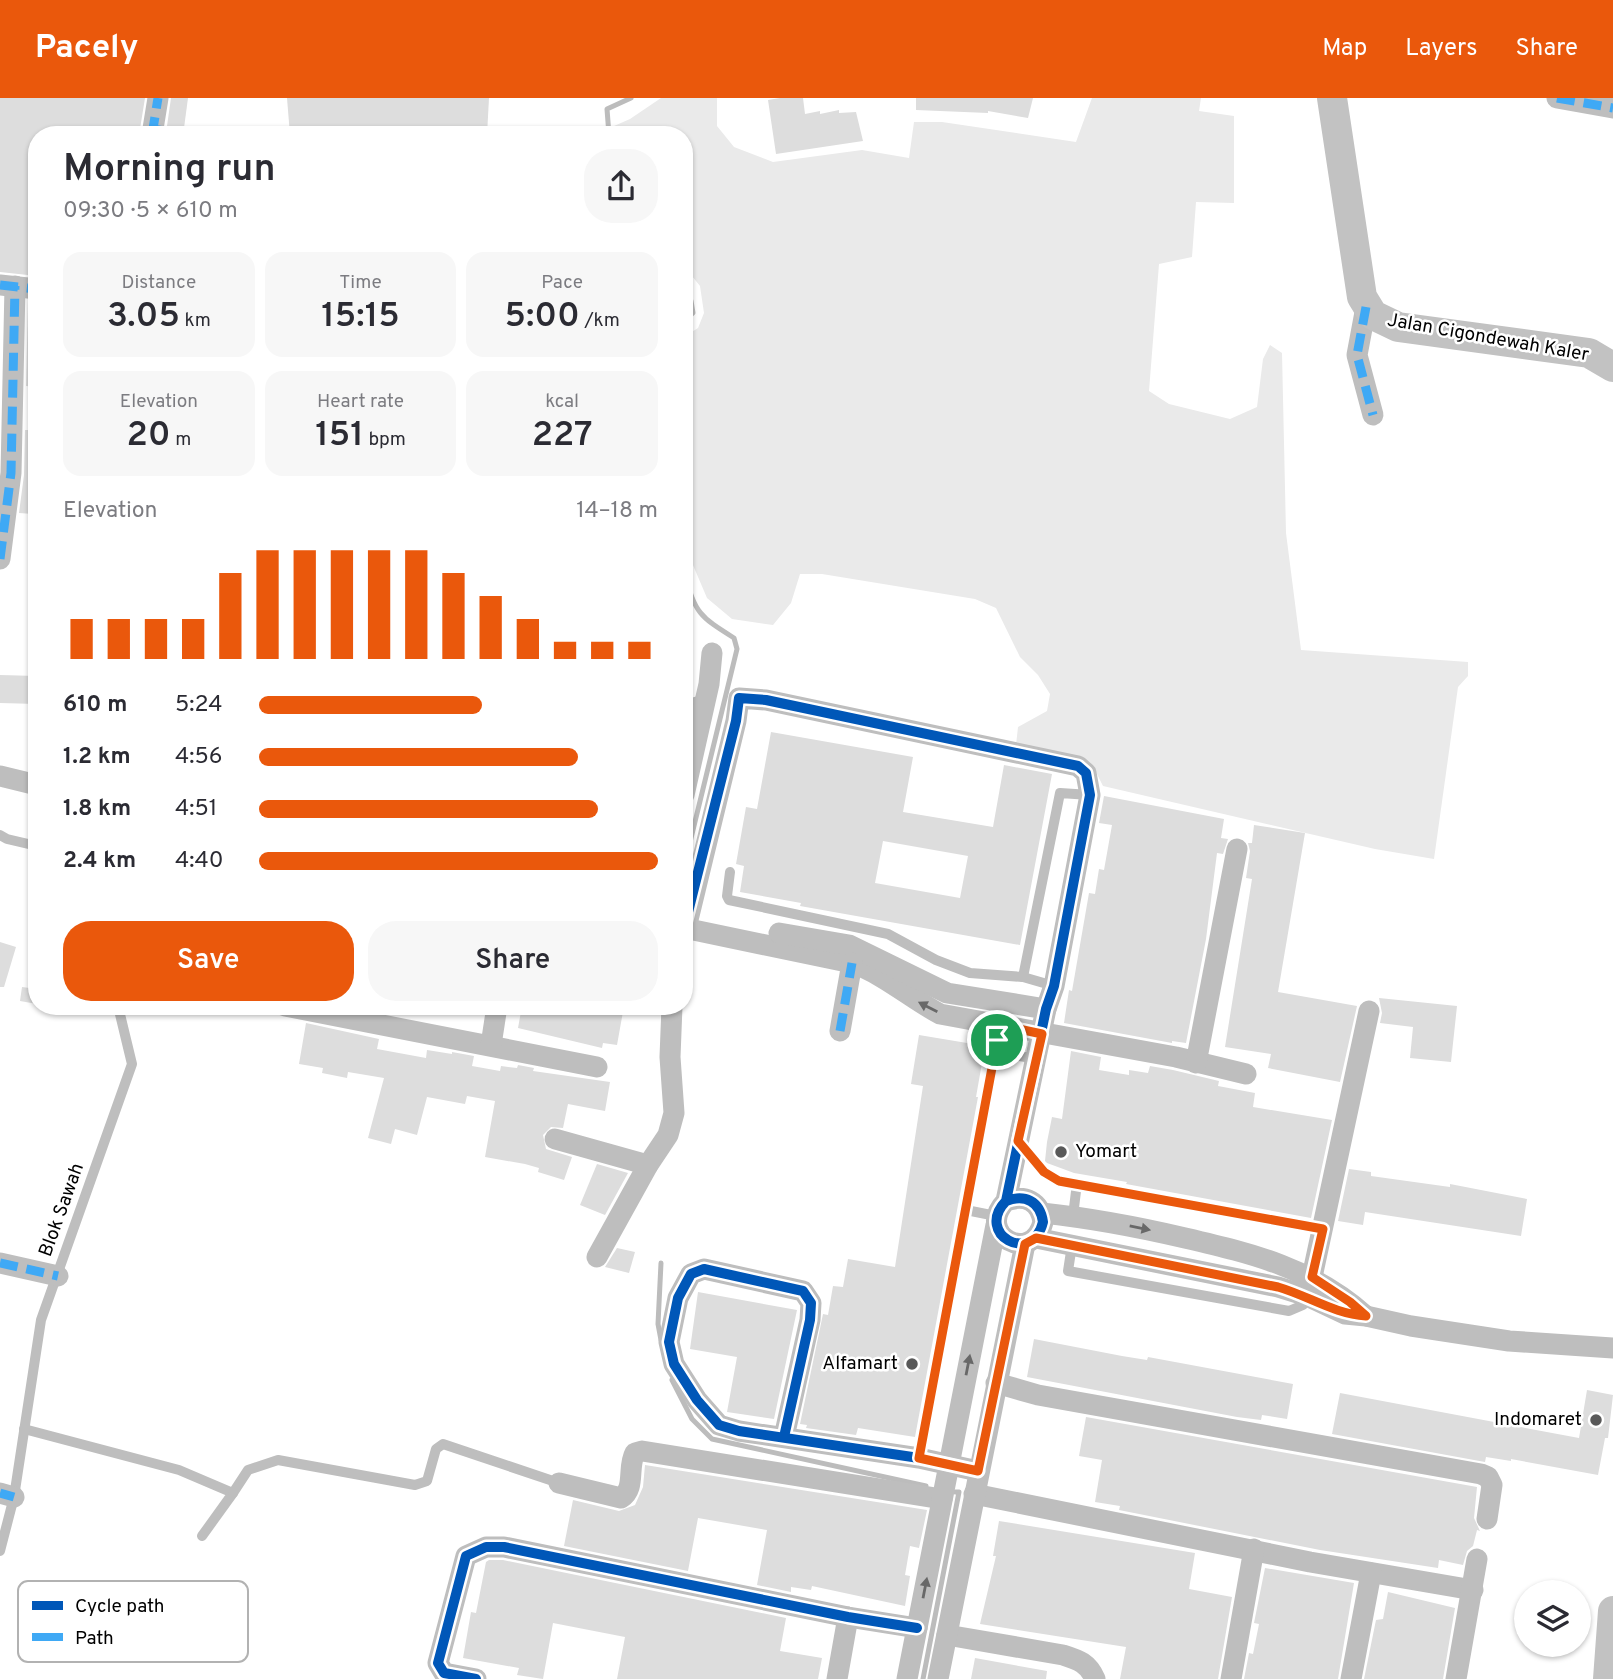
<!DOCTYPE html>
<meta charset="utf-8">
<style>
:root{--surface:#fff;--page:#f7f7f7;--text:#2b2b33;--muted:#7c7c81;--accent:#ea580c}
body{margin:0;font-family:Overpass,sans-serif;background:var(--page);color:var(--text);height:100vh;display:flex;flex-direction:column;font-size:26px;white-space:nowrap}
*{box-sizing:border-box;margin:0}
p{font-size:23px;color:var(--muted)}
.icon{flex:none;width:38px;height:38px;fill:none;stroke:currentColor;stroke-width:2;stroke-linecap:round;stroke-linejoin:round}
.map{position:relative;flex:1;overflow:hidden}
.sheet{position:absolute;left:28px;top:28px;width:665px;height:889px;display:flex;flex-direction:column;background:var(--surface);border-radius:28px;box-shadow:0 2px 5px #0004}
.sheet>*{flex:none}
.fabs{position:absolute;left:1514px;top:1482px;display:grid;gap:14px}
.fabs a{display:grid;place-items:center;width:77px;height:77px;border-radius:50%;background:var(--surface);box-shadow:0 2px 5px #0004;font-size:35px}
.pin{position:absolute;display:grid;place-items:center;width:60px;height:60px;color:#fff;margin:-30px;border:4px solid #fff;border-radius:50%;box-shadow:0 2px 7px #0007}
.round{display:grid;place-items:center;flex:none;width:74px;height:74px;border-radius:28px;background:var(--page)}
.overview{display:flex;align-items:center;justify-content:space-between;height:119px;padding:0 35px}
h1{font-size:38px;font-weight:600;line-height:52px}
.figures{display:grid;grid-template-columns:repeat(3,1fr);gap:10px;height:119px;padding:7px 35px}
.figures div{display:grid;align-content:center;border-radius:18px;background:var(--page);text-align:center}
.figures b{font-size:35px;font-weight:600}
.figures small{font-size:19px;font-weight:400}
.figures p{font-size:19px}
.chart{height:196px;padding:14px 35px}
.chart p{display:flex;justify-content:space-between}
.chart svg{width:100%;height:126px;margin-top:7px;stroke:var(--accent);stroke-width:6}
.primary-button{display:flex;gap:14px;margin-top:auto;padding:14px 35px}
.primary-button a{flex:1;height:80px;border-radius:28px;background:var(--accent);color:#fff;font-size:28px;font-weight:600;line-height:80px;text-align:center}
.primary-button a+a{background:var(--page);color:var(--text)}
ul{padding:0 35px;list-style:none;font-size:23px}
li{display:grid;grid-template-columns:112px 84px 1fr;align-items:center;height:52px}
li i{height:18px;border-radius:9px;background:var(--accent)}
header{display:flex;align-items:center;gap:42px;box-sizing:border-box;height:98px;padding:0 35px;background:var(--accent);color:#fff}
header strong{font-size:33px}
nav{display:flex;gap:38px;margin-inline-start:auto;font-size:24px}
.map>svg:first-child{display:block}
.green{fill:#eaeaea}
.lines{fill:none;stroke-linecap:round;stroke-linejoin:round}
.stream{stroke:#bcbcbc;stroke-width:5}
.building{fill:#ddd;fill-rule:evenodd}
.lane{stroke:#bebebe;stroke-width:10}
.street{stroke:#bebebe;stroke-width:21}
.secondary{stroke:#c2c2c2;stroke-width:30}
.quiet{stroke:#3fa9f5;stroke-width:9;stroke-dasharray:18 9;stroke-linecap:butt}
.cycleway-casing{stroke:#fff;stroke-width:15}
.cycleway{stroke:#0057b8;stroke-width:10}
.oneway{fill:#686868}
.route-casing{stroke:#fff;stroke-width:14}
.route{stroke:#ea580c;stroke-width:9}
.poi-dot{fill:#595959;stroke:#fff;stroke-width:2.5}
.labels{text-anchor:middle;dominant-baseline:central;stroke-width:5;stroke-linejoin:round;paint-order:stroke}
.street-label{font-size:19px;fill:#000;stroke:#fff}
.poi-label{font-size:19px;fill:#000;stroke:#fff;text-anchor:end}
.key{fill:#fff;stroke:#b2b2b2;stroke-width:2}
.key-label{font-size:19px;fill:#000}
</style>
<header>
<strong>Pacely</strong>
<nav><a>Map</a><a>Layers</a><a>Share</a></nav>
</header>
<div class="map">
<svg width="1613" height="1581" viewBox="0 0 1613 1581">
<rect width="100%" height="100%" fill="#fff"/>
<path class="green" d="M661,0H717V28L734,49L773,64L862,52L909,60L914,24H942L1076,44L1092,0H1201L1199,13L1234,18V105L1196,104L1192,159L1159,166L1149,293L1169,306L1230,321L1257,309L1263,261L1270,247L1282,255L1286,435L1301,552L1468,564V578L1458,589L1434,761L1375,751L1103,688L1096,674L1016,647L1018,629L1047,613L1050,596L1038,577L1020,559L996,510L975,501L822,476H800L791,505L773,527L732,521L707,500L684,446V239L698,230L704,215L700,188L684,168V37H616L614,28L630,21Z"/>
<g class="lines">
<g class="stream">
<path d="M609,37L607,11L631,0"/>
<path d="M684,190L691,203L693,215L684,223"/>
<path d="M684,475C696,516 699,518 734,540L737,551L684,769"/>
<path d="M661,1165L658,1226L661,1242"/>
<path d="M672,1282L692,1321L712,1341L926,1388"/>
<path d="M923,1581L959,1394H955"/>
</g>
</g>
<g class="building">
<path d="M0,0H145L139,37H103V31L75,32V37H37L34,84H37V178L0,174Z"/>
<path d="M171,0H188L184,30L167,28Z"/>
<path d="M287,0H489L487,37H290Z"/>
<path d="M780,0H803L805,16L820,13V16L839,12V15L856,14L863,43L776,56L768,2Z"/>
<path d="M916,0H1033L1028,20L988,13V15L916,12Z"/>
<path d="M28,203L37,204V289L26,288Z"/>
<path d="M25,332H37L33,416L19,415L24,377Z"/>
<path d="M0,577L37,578V606L0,605Z"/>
<path d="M771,634L913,659L903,714L993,729L1004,667L1052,676L1020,847L800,808L801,805L740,794L744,768L736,766L746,709L757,711ZM883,743L968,758L960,800L875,785Z"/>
<path d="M1104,698L1224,721L1221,740L1228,741L1223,756L1217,755L1206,841L1186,945L1172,943V945L1064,925L1069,892L1072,893L1089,795L1095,796L1099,771L1104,772L1112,727L1099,725Z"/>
<path d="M1254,727L1305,735L1278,894L1357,908L1340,984L1268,970L1271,956L1225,949L1252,781L1246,780L1250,753L1248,745H1252Z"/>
<path d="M0,844L16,849L4,889H0Z"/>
<path d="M22,889L37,891V906L20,903Z"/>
<path d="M1379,900L1457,908L1451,964L1410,960L1413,929L1380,925L1382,915Z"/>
<path d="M522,908H624L617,947L603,945L602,950L518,930Z"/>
<path d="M306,925L379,941L377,951L426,960L427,952L452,956V954L474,958L472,968L500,973L501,968L517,970L518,967L534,970L533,973L610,984L605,1013L568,1006L563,1030L551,1029L543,1037L546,1051L572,1059L564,1082L538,1074L539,1070L525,1066L485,1059L495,1003L467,998L465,1006L427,999L417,1037L395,1031L391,1046L368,1040L384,980L348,974L347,980L322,975L323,970L299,966Z"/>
<path d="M919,937L985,948L976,999H978L915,1339L858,1330L856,1337L806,1330L807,1327L800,1326L823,1216L828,1217L833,1188L843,1189L848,1161L895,1169L923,988L911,986Z"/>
<path d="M1071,953L1101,959L1099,972L1129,977V972L1148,975L1150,968L1173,972L1219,983L1218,988L1255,995L1253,1009L1332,1022L1311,1120L1126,1086L1127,1084L1074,1075L1047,1065L1045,1063L1047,1044L1052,1019L1062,1021Z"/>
<path d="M597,1066L628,1075L605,1117L580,1107Z"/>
<path d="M1349,1071L1371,1074V1078L1450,1089V1086L1527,1101L1521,1138L1365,1114L1363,1127L1338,1123Z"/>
<path d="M617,1150L635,1154L629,1175L605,1169Z"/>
<path d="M698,1194L797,1212L774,1321L727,1314L737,1259L690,1251Z"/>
<path d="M1034,1241L1122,1258L1147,1262L1148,1259L1293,1286L1287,1321L1262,1317L1261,1322L1237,1319L1027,1279Z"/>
<path d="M1587,1292L1613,1297L1608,1340H1605L1598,1377L1511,1361V1363L1486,1359L1485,1364L1332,1336L1340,1295L1579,1340Z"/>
<path d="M1086,1319L1477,1389L1474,1420L1480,1433L1477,1432L1473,1448L1467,1453L1463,1467L1439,1462L1438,1470L1320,1452L1119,1412L1120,1408L1095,1404L1102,1362L1079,1358Z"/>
<path d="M645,1367L927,1412L919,1450L910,1448L905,1477L910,1478L905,1508L812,1488L811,1492L791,1489V1494L757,1487L767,1432L698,1420L688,1473L564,1448L573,1402L619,1413L635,1407L643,1389Z"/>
<path d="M999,1423L1195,1455L1189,1491L1232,1499L1218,1581H1120L1126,1549L980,1526L996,1458H993Z"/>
<path d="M489,1462H503L786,1520L780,1553L822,1560L818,1581H617L625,1539L553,1525L543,1581L517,1577L519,1570L463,1560L471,1514L476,1515L486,1464Z"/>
<path d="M1265,1470L1354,1485L1338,1581H1244L1249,1555L1253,1556L1259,1526L1254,1525Z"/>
<path d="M1388,1494L1455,1510L1443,1581H1364L1376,1522L1383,1521Z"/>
<path d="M975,1560L1047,1573L1046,1581H971Z"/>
</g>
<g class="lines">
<g class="lane">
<path d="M684,612L691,605L706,601"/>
<path d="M0,737L7,741L37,748"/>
<path d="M730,774L727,798L729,802L888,836L936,862L970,875L1023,879L1054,888"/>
<path d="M1023,879L1060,695L1090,697"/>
<path d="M995,954L1037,961"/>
<path d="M1019,1044L1044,1074L1059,1083L1323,1131"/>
<path d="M966,1112L996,1118"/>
<path d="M1073,1118L1077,1085"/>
<path d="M1072,1147L1068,1173L1289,1213L1303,1207L1307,1198"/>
<path d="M24,1331L179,1372L233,1395L202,1438"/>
<path d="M919,1360L1000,927"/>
<path d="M233,1395L248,1372L278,1362L415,1387L427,1383L436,1351L443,1346L559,1385"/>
<path d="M0,1453L14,1399L41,1222L132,966L118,908"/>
</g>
<g class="street">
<path d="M1557,0L1613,10"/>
<path d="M152,37L158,0"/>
<path d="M0,187L37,191"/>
<path d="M1366,209L1357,257L1373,317"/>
<path d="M0,461L11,375L15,188"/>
<path d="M0,678L37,687"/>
<path d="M684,697L709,586L712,555"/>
<path d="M684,830L852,865C885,877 910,900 940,916L1176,959L1246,976"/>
<path d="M686,830L736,623L739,600L766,602L1078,668L1086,675L1090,697L1054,888L1046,911L1006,1103C974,1136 1032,1168 1043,1124C1040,1103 1025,1096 1006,1103"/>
<path d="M779,835L849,847L947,895L1046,911"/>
<path d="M285,908L597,969"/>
<path d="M840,933L852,865"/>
<path d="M491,947L497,908"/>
<path d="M1196,965L1237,751"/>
<path d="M555,1041L648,1067"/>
<path d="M1042,1115C1090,1120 1138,1129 1185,1140C1254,1156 1312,1170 1366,1218"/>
<path d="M1036,1140L1278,1189L1307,1198L1345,1216L1366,1218L1411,1228L1509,1243L1613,1250"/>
<path d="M597,1159L648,1067L668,1037L674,1015L670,959L672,908"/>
<path d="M0,1165L58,1178"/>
<path d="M1309,1193L1369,913"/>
<path d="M996,1285L1038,1297L1481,1376L1488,1379L1492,1387L1487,1421"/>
<path d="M784,1339L810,1222L811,1205L803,1193L704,1171L691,1176L678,1200L669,1244L674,1266L697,1302L719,1327L739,1333L919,1360L978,1373"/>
<path d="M559,1385L621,1400C636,1391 627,1369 635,1355L642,1353L942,1401"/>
<path d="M0,1395L14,1399"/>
<path d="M974,1396L1310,1464L1473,1492"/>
<path d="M947,1537L1063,1557C1079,1562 1088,1565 1095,1581"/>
<path d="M476,1581L444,1575L438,1565L466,1458L486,1449H504L848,1519L917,1530"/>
<path d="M837,1581L848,1519"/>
<path d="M907,1581L996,1127"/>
<path d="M938,1581L1025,1146"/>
<path d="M1231,1581L1254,1451"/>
<path d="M1351,1581L1371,1475"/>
<path d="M1456,1581L1477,1461"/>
</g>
<g class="secondary">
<path d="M1332,0L1362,199L1373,217L1398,229L1589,255L1613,269"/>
<path d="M1608,1581L1613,1513"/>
</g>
<g class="quiet">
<path d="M1557,0L1613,10"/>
<path d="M153,31L187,37"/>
<path d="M152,37L158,0"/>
<path d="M0,187L37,191"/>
<path d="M1366,209L1357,257L1373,317"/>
<path d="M0,461L11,375L15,188"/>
<path d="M840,933L852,865"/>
<path d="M0,1165L58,1178"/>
<path d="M0,1395L14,1399"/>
</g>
<g class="cycleway-casing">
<g id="cycleway">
<path d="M684,830L736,623L739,600L766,602L1078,668L1086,675L1090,697L1054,888L1046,911L1006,1103C974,1136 1032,1168 1043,1124C1040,1103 1025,1096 1006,1103"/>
<path d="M784,1339L810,1222L811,1205L803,1193L704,1171L691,1176L678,1200L669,1244L674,1266L697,1302L719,1327L739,1333L919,1360L978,1373"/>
<path d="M476,1581L444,1575L438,1565L466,1458L486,1449H504L848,1519L917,1530"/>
</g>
</g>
<use href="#cycleway" class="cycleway"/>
</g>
<defs><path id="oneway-solid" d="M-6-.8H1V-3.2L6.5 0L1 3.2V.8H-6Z" transform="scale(1.75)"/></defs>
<g class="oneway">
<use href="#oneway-solid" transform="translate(928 909) rotate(-153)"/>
<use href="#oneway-solid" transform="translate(1140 1130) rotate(11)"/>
<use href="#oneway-solid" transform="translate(968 1267) rotate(-79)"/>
<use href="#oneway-solid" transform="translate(925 1490) rotate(-79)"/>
</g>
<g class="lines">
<g class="route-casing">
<path id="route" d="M1000,927L1042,936L1018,1043L1044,1074L1059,1083L1323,1131L1312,1179L1350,1204L1366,1218C1334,1216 1309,1198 1278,1189L1036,1140L1025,1146L978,1373L919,1360Z"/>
</g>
<use href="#route" class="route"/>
</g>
<g class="poi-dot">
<circle cx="1061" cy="1054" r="7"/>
<circle cx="912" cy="1266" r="7"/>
<circle cx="1596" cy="1322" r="7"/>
</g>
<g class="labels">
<g class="street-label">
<text transform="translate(1488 240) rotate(10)">Jalan Cigondewah Kaler</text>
<text transform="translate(62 1112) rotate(-70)">Blok Sawah</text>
</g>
<g class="poi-label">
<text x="1075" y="1054" text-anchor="start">Yomart</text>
<text x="898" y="1266">Alfamart</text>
<text x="1582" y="1322">Indomaret</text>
</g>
</g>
<rect x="18" y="1483" width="230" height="81" rx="10" class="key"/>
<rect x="32" y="1503" width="31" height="9" fill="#0057b8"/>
<rect x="32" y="1535" width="31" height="8" fill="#3fa9f5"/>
<g class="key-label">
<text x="75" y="1514">Cycle path</text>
<text x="75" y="1546">Path</text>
</g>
</svg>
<div class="fabs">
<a><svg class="icon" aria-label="layers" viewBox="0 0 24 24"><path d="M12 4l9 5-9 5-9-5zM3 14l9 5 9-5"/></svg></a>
</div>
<div class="pin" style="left:997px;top:942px;background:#1e9e55"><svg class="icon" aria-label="arrive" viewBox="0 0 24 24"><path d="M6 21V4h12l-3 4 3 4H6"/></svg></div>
<section class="sheet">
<div class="overview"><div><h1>Morning run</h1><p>09:30 · 5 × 610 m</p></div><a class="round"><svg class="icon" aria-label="share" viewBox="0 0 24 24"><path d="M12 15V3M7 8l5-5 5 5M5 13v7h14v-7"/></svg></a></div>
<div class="figures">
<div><p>Distance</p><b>3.05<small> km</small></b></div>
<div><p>Time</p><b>15:15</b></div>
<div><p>Pace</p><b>5:00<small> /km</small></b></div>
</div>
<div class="figures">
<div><p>Elevation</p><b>20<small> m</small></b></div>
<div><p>Heart rate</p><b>151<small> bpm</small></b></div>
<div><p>kcal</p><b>227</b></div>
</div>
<div class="chart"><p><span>Elevation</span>14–18 m</p>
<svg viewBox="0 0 160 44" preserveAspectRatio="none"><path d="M5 44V30M15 44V30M25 44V30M35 44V30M45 44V14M55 44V6M65 44V6M75 44V6M85 44V6M95 44V6M105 44V14M115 44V22M125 44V30M135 44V38M145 44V38M155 44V38"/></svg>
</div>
<ul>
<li><b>610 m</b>5:24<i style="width:56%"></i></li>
<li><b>1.2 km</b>4:56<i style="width:80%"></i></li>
<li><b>1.8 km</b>4:51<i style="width:85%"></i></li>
<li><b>2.4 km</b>4:40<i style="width:100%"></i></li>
</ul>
<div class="primary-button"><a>Save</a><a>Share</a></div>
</section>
</div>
